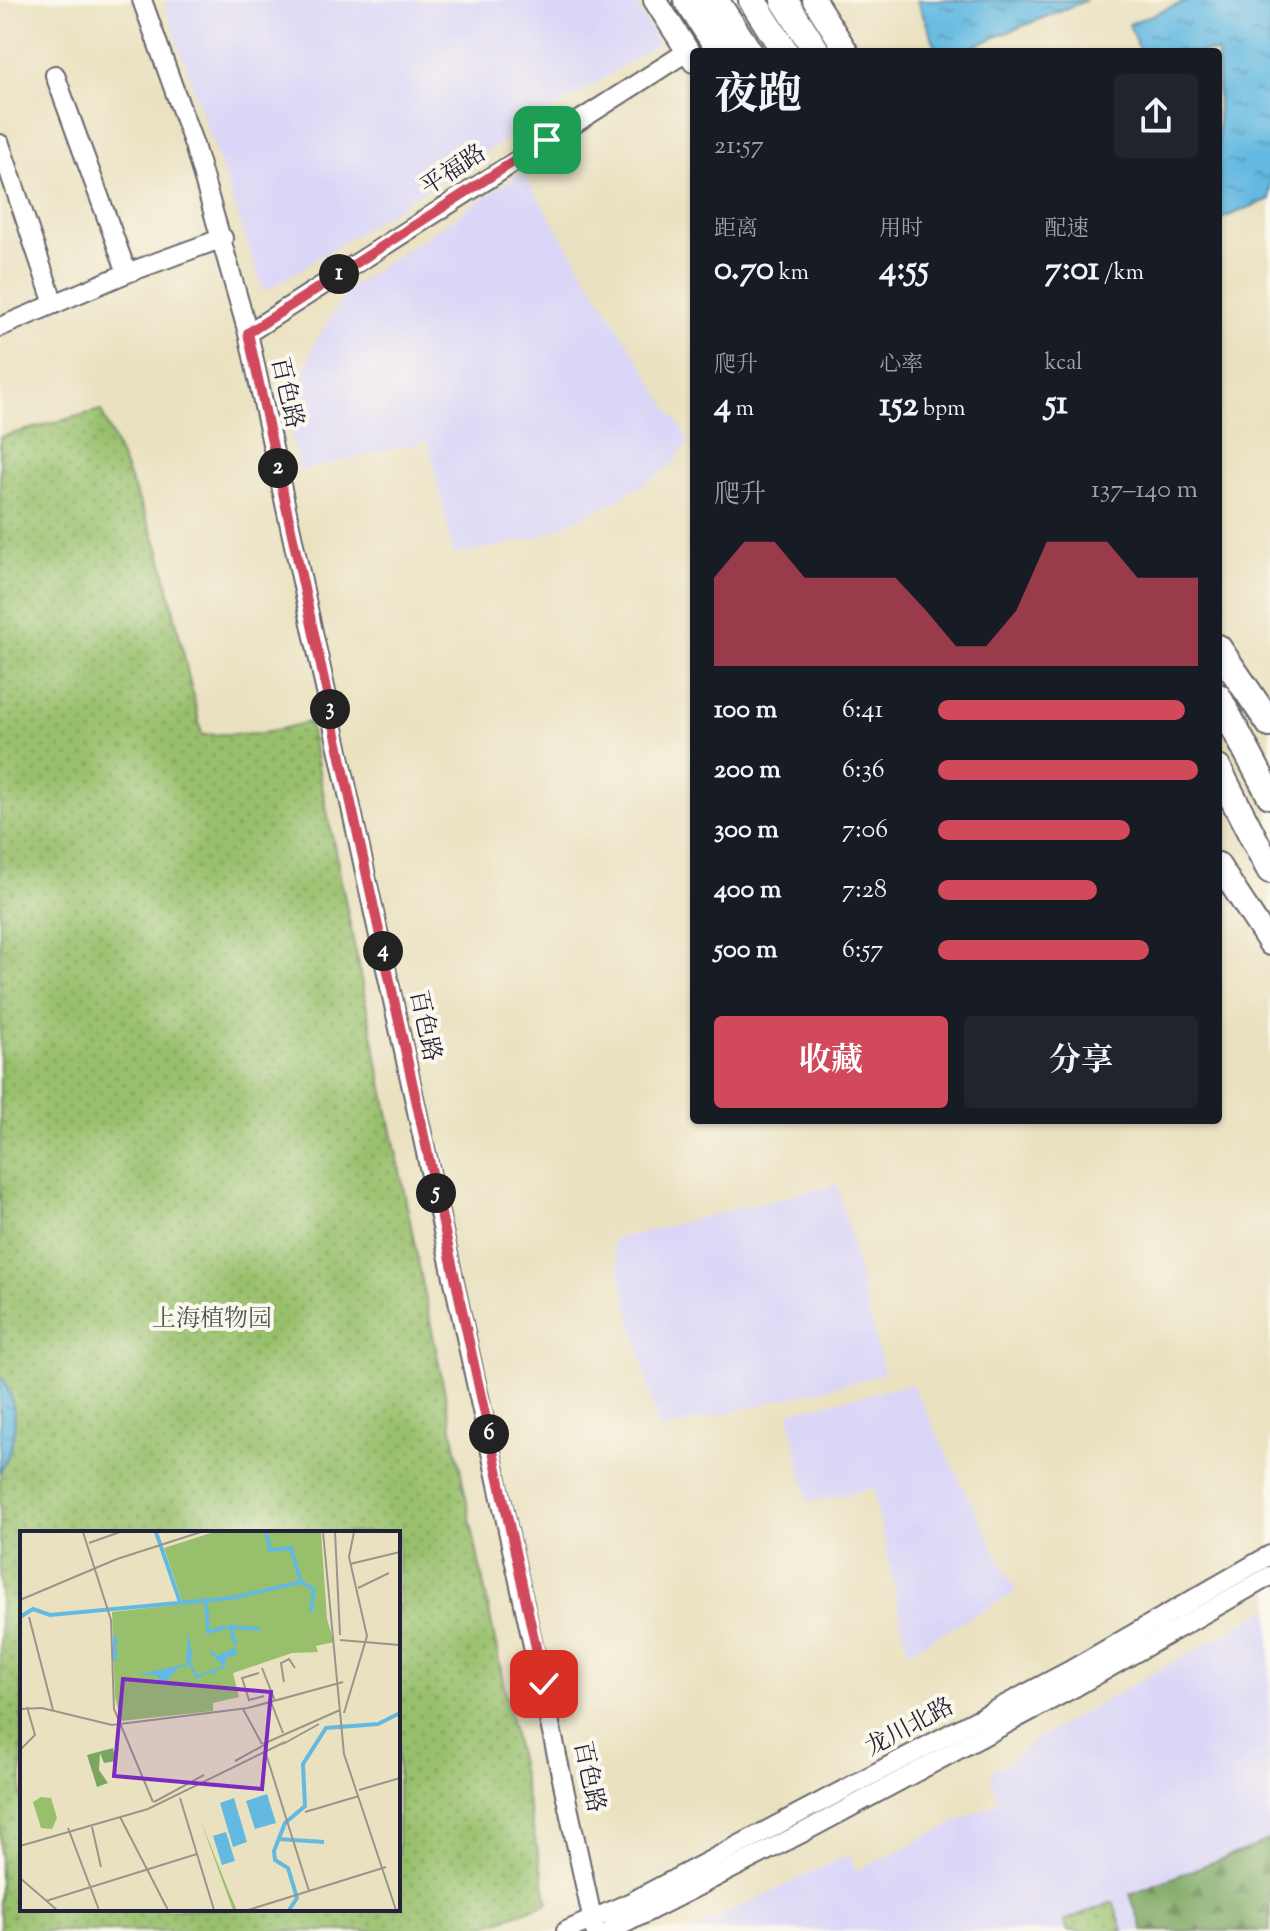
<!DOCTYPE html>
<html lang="zh">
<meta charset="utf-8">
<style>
:root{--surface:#171b24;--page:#20242c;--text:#f1f3f6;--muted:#9ea1a6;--accent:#d1495b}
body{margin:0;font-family:"Sorts Mill Goudy","Noto Serif SC",serif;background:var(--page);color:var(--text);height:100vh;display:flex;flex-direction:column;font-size:30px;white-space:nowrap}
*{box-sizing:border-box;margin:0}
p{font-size:26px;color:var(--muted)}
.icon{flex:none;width:44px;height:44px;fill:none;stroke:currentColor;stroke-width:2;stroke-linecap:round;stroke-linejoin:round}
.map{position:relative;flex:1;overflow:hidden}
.sheet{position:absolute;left:690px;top:48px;width:532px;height:1076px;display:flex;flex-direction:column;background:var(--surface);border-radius:8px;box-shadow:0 2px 6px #0004}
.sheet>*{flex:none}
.pin{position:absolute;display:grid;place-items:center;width:68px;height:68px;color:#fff;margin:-34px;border-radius:16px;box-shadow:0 4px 12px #0006}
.km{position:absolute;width:40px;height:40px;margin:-20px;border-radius:50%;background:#222;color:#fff;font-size:22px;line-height:40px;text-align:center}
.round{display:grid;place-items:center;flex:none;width:84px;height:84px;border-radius:8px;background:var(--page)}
.overview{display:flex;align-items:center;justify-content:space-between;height:136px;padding:0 24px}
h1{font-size:44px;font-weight:700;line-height:60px}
.figures{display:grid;grid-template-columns:repeat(3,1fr);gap:12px;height:136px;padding:8px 24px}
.figures div{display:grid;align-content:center}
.figures b{font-size:34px;font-weight:700}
.figures small{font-size:22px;font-weight:400}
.figures p{font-size:22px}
.chart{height:224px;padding:16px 24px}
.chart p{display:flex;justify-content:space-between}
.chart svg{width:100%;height:144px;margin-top:8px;fill:var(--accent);opacity:.7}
.cta{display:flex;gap:16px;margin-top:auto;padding:16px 24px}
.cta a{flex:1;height:92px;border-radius:8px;background:var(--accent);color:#fff;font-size:32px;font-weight:700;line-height:92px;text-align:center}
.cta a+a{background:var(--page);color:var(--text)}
ul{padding:0 24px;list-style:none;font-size:26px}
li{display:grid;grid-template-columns:128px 96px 1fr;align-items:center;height:60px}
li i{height:20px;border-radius:10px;background:var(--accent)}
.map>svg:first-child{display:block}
.built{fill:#dad6f7}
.green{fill:url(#green-dots);stroke:#5d7154;stroke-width:2;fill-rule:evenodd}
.forest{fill:url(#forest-firs);stroke:#4e644e;stroke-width:2}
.water{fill:url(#water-ripples);stroke:#436e8e;stroke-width:2}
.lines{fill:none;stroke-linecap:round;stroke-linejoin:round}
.minor-casing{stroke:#68656a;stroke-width:22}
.major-casing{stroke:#68656a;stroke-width:26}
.highway-casing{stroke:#68656a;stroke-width:30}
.minor{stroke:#fff;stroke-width:18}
.major{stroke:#fff;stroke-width:22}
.highway{stroke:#fff;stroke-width:26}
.route-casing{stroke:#fff;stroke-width:16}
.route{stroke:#d1495b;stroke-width:10}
.labels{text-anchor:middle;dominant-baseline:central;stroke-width:8;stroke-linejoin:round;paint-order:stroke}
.street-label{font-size:24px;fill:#22223b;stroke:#fbf7ec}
.park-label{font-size:24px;fill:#4b594c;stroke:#fbf7ec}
.inset-river{fill:none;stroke:#64b9e1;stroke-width:4}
.inset-road{fill:none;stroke:#9a958b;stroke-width:2}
.view{fill:#7b2cbf;fill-opacity:0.15;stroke:#7b2cbf;stroke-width:4}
.inset-edge{fill:none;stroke:#22223b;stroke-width:4}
</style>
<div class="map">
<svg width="1270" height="1931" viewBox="0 0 1270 1931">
<defs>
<pattern id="green-dots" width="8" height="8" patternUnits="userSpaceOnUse" patternTransform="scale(2)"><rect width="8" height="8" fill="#98c06c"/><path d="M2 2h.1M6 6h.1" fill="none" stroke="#7c9c5a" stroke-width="1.8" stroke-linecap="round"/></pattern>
<pattern id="forest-firs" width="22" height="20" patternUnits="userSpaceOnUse" patternTransform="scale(2)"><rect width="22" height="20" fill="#7aa660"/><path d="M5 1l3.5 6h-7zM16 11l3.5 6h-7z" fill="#648750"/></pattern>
<pattern id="water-ripples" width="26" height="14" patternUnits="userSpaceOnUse" patternTransform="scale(2)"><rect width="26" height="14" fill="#64b9e1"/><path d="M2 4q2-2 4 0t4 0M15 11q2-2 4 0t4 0" fill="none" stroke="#5296b8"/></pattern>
</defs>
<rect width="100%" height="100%" fill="#fbf7ec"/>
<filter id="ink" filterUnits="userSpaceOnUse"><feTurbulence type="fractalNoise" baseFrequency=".0125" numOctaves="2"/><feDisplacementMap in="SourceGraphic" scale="16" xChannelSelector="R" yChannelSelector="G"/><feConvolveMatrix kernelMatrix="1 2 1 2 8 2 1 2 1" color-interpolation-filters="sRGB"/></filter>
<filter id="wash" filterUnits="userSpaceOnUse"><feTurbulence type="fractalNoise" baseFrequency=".006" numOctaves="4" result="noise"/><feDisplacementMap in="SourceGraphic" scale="32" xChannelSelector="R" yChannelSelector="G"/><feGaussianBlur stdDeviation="1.8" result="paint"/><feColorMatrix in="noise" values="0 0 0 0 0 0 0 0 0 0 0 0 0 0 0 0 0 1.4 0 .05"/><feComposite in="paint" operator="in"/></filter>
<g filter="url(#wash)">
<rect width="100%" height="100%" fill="#eae1c0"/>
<g class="built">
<path d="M167,0H634L658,44L264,292L164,3Z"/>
<path d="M522,172L689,441L670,467L612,503L537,538L454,555L428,441L299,471L290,426L313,345L351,287Z"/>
<path d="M837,1184L884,1374L659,1430L612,1240Z"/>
<path d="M912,1384L1016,1592L908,1652L873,1488L808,1503L789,1412Z"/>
<path d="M1270,1608V1931H689L850,1854L856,1871L998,1802L990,1771L1009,1763L1029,1743Z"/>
</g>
<g class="green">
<path d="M101,410L160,551L202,735L264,733L309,722L548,1903L469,1931H0V437ZM22,1533H398V1909H22Z"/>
<path d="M1113,1902L1123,1931H1068L1064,1921Z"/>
</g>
<path class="forest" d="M1270,1840V1931H1143L1130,1894Z"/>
<g class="water">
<path d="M917,0H1087L959,52H938Z"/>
<path d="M1189,0H1270V199L1218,220V52H1140L1129,24Z"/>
<path d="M0,1374C21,1407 18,1439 0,1473Z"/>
</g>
</g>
<g filter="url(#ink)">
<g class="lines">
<g class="minor-casing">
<g id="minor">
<path d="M142,0L194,145L248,333L595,1931"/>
<path d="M0,144L54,304"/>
<path d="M127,273L223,238"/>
<path d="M0,327L127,273L55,75"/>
<path d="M248,333L688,51"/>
<path d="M566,1931L631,1902L1069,1671L1270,1555"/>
<path d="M610,1931L802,1833L1077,1686L1270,1576"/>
</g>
</g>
<g class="major-casing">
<g id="major">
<path d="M655,0L694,61"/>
<path d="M814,0L847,52"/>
<path d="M1218,864L1270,944"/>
</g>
</g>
<g class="highway-casing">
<g id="highway">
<path d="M687,0L721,52"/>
<path d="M715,0L749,52"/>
<path d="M752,0L785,52"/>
<path d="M784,0L817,52"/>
<path d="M1218,648L1270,724"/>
<path d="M1218,697L1270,795"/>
<path d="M1218,769L1270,870"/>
</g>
</g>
<use href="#minor" class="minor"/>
<use href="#major" class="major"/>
<use href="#highway" class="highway"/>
</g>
</g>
<g class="lines" filter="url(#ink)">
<g class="route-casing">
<path id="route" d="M544,1684L248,333L547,140"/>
</g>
<use href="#route" class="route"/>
</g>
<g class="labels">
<g class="street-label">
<text transform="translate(454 171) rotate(-33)">平福路</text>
<text transform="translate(286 393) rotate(77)">百色路</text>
<text transform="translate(424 1026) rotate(78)">百色路</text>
<text transform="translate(910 1728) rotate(-28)">龙川北路</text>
<text transform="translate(588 1777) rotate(78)">百色路</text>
</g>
<g class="park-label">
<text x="212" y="1320">上海植物园</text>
</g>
</g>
<g transform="translate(20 1531)">
<rect width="380" height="380" fill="#eae1c0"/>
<path d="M194,1H301L307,88L314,111L296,115L298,121L272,122L213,142L219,166L193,172V180L101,190L95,166L92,81L163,73L144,17ZM180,288L209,361L217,379H213Z" fill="#98c06c"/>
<path d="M93,217L96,230L84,232L80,222L79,239L88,252L77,256L67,224Z" fill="#7aa660"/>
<path d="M21,266L31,267L37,287L32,298L21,297L13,271Z" fill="#98c06c"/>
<path d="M168,102L173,126L170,131L177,144L203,135L190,122L191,117L196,125L216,116L217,124L206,127L205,137L193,141L195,145L189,141L176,148L169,134L158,137L144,153L135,144H116L166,133ZM247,263L256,292L235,298L226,270ZM214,267L227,311L213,316L200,272ZM206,301L215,330L202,334L193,305Z" fill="#64b9e1"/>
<path class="inset-river" d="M136,1L160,71M246,1L250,19L271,17L281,51M186,68L188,101L206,96M0,86L13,78L30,84L211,67L281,51L294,58L291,81M216,114L210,96L240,98M95,130V105M258,308L304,311M269,379L277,367L268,337L255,329L254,320L265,292L285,275L283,233L306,197L358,193L380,182"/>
<path class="inset-road" d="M63,1L91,89L94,178L133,271M303,1L324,223L376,379M315,1L320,104M69,12L100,1M330,33L380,21M338,57L369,42M0,69L97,28L181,1M9,86L33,179M320,109L380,114M242,137L255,170M239,142L222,147L229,169L244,165M264,151L261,132L269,128L275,137M251,171L263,202M0,178L22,177L92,194L228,177L323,151M223,178L242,213M324,182L347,105L329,26L334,1M243,213L320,179M263,213L299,193M0,219L15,204L7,176M246,223L289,360M215,230L246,213M339,259L380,247M160,267L194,379M134,271L184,244M285,281L339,265M100,286L148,379M72,296L81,336M48,297L79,379M0,315L128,278L265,211M0,347L37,379M26,370L177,323M228,379L366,336"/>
<path class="view" d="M103,148L251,161L242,258L94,245Z"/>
<rect width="380" height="380" class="inset-edge"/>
</g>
</svg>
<div class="pin" style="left:547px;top:140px;background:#1e9e55"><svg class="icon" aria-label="arrive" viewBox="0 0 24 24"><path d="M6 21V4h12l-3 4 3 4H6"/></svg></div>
<div class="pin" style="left:544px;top:1684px;background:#d93025"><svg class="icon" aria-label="check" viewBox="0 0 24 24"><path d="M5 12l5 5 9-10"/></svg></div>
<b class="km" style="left:339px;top:274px">1</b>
<b class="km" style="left:278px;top:468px">2</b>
<b class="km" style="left:330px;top:709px">3</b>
<b class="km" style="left:383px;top:951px">4</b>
<b class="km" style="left:436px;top:1193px">5</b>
<b class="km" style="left:489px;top:1434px">6</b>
<section class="sheet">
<div class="overview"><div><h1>夜跑</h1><p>21:57</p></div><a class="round"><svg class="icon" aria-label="share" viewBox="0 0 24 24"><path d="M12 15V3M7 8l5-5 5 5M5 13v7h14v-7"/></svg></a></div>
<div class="figures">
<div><p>距离</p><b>0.70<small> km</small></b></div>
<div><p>用时</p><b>4:55</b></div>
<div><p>配速</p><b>7:01<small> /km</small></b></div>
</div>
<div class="figures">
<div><p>爬升</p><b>4<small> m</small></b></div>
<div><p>心率</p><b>152<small> bpm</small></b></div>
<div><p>kcal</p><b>51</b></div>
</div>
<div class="chart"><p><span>爬升</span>137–140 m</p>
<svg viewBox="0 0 160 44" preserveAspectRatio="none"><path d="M0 44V17L10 6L20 6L30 17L40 17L50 17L60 17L70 27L80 38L90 38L100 27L110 6L120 6L130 6L140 17L150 17L160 17V44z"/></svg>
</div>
<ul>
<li><b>100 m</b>6:41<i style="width:95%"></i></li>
<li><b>200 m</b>6:36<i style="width:100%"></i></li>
<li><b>300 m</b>7:06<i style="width:74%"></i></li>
<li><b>400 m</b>7:28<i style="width:61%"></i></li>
<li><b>500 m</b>6:57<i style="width:81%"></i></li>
</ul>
<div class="cta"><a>收藏</a><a>分享</a></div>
</section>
</div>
